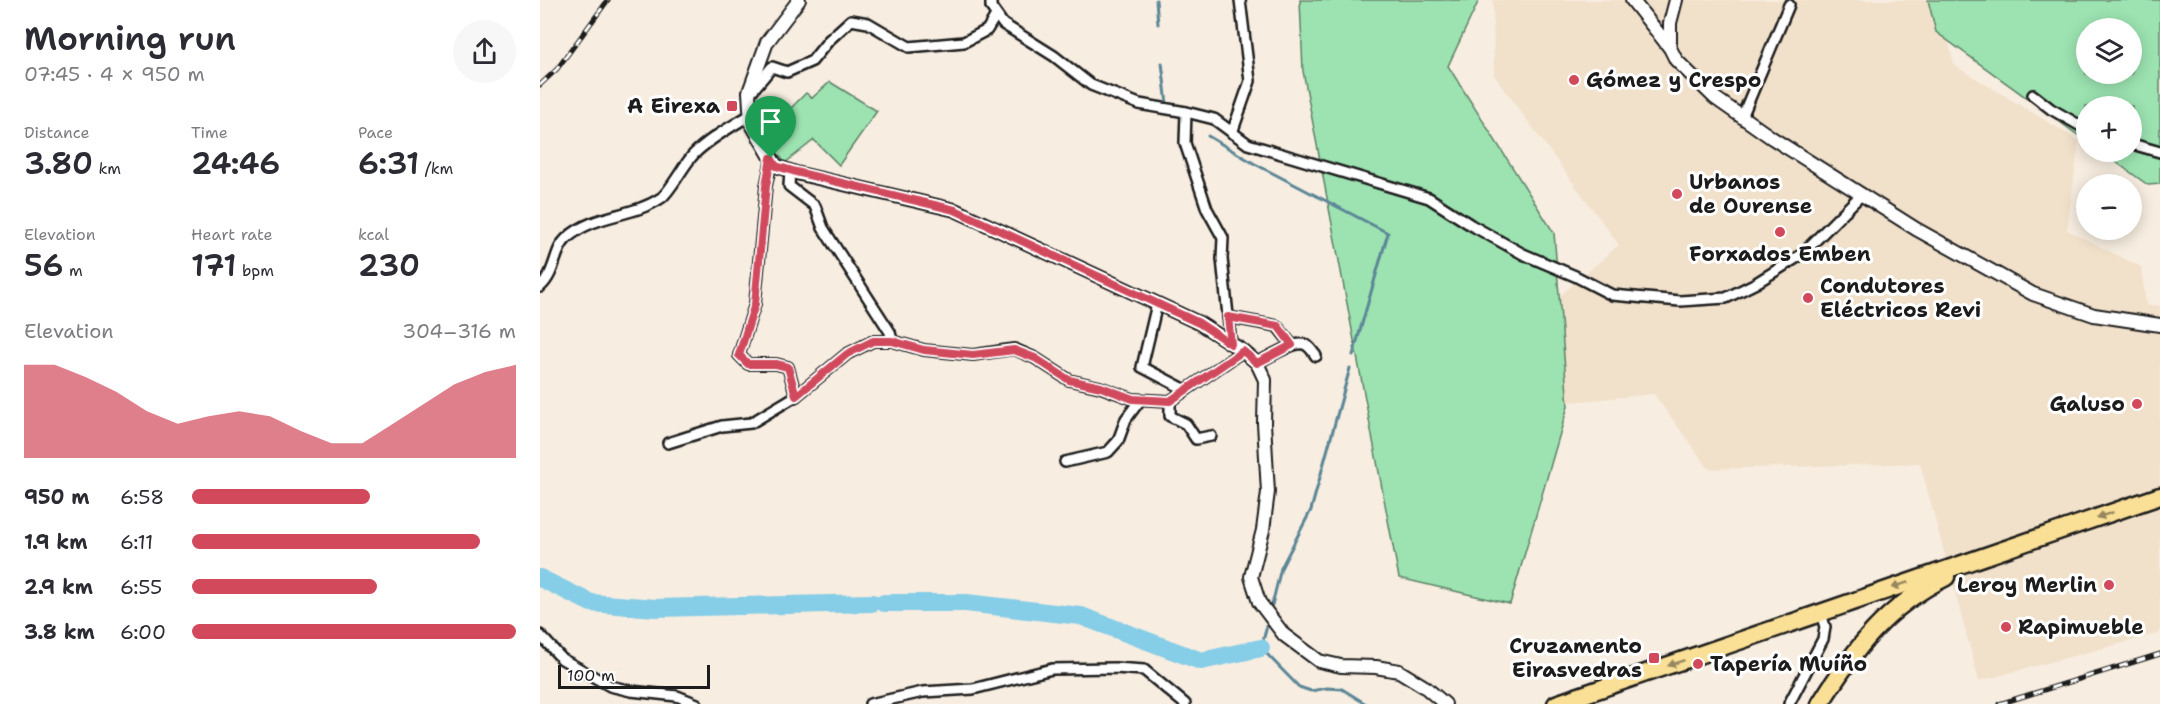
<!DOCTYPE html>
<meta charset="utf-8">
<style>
:root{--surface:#fff;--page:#f7f7f7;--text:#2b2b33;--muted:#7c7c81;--accent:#d1495b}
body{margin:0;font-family:"Shantell Sans",sans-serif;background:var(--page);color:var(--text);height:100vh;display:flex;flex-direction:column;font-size:22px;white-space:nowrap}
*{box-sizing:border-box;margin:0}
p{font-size:20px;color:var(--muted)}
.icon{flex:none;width:33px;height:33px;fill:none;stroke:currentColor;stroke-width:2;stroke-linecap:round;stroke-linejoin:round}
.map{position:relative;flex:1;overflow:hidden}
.panel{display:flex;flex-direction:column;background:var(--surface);width:540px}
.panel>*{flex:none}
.buttons{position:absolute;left:1536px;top:18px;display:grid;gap:12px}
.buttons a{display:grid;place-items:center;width:66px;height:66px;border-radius:50%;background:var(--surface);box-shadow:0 3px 15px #0003;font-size:30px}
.scale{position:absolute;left:18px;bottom:15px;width:152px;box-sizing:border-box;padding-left:6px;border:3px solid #1c1c1c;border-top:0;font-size:16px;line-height:21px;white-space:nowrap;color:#1c1c1c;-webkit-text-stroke:4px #fff;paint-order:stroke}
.pin{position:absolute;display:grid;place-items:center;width:51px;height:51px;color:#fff;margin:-62px -26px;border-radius:50% 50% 50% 0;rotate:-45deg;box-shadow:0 0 6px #0007}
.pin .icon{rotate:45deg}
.round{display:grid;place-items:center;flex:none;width:63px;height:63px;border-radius:32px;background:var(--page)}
.head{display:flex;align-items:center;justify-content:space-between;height:102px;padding:0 24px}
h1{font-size:33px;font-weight:600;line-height:45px}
.metrics{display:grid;grid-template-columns:repeat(3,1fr);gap:9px;height:102px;padding:6px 24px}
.metrics div{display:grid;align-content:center}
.metrics b{font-size:30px;font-weight:600}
.metrics small{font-size:16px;font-weight:400}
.metrics p{font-size:16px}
.chart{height:168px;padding:12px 24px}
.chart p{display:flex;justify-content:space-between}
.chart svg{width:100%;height:108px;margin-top:6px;fill:var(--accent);opacity:.7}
ul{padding:0 24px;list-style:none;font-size:20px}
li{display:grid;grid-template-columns:96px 72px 1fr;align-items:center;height:45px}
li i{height:15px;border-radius:8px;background:var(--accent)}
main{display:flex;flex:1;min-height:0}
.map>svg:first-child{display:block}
.built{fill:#f1e0ca}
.green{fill:#9ce3b1;stroke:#5c8066;stroke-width:1.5;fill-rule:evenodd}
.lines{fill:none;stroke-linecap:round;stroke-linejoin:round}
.stream{stroke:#5c8696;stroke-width:3}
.river{stroke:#86cde7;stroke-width:18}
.street-casing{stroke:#1c1c1c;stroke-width:14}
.secondary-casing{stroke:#1c1c1c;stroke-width:16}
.highway-casing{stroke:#1c1c1c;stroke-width:21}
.street{stroke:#fff;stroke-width:9}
.secondary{stroke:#fff;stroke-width:12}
.highway{stroke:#fadf96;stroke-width:16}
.rail-casing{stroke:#1c1c1c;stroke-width:5}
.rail{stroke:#fff;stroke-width:3;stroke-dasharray:9;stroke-linecap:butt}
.oneway{fill:#96875f}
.route-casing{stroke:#fff;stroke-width:12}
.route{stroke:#d1495b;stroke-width:8}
.poi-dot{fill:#d1495b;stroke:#fff;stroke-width:2}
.labels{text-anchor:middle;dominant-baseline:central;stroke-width:6;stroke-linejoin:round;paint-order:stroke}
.poi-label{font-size:21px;font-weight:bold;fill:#1c1c1c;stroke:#fff;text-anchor:start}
</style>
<main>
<section class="panel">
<div class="head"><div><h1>Morning run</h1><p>07:45 · 4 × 950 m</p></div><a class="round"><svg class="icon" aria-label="share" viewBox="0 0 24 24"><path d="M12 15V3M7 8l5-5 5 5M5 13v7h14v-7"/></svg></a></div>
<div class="metrics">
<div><p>Distance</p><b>3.80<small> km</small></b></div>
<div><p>Time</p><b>24:46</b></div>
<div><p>Pace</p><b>6:31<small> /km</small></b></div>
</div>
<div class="metrics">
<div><p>Elevation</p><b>56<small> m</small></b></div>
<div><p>Heart rate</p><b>171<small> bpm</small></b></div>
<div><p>kcal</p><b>230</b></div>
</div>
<div class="chart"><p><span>Elevation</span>304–316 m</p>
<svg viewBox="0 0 160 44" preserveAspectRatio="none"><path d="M0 44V6L10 6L20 11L30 17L40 25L50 30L60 27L70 25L80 27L90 33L100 38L110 38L120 30L130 22L140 14L150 9L160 6V44z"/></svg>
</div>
<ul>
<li><b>950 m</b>6:58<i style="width:55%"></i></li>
<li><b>1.9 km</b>6:11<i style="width:89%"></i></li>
<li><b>2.9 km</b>6:55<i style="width:57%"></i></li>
<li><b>3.8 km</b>6:00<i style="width:100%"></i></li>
</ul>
</section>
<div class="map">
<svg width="1620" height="704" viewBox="0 0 1620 704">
<rect width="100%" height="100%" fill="#f7ede0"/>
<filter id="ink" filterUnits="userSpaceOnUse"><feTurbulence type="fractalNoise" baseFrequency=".0167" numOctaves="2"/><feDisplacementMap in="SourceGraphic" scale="12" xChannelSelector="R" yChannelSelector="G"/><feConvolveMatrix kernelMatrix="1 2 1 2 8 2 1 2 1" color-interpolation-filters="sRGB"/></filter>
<g filter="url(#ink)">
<path class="built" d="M953,0H1398L1414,65L1539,141L1527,230L1601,267L1606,305L1620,306V633L1439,681L1380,463L1169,469L1114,394L998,405L963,345L1079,245L954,75Z"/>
<g class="green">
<path d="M760,0H939L908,66L1014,233L1028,406L970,604L859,578L763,71Z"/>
<path d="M1388,0H1620V184L1608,185L1562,152H1592V106H1546V141L1396,32ZM1546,28H1592V74H1546Z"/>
<path d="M290,82L337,111L299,165L274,140L245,163L224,135L266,93L272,98Z"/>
</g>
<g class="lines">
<g class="stream">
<path d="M616,0L618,24"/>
<path d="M622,63L627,104"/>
<path d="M668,136L715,164L848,233L813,355"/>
<path d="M732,605L741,568L771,510L810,368"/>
<path d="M727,626L721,648L759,687L771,691L787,688L802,689L826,704"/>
</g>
<g class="river">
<path d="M0,578L51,603L116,608L332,603"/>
<path d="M344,603H426L541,616L661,661L721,648"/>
</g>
<g class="street-casing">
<g id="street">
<path d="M451,0V7L463,24L514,56L551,85L599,104L646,112L674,119L708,144L889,198L931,225L983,254L1035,276L1072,295L1140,301L1186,298L1216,283L1261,255L1322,194"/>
<path d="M211,92L232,67L247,72L272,61L289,40L311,20L328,23L369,47L424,42L447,30L456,15"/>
<path d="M1493,95L1511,109L1546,129"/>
<path d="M646,112L645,143L667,209L683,238L682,259L691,344"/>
<path d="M1202,117L1249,5"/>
<path d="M692,133L710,81L700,0"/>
<path d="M1592,144L1620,152"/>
<path d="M232,158L226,186L215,304L199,355L208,364H236L248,367L256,396"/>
<path d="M250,171L249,186L275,206L283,228L350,332L352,341"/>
<path d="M0,287C16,273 14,250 26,239C54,213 91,218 121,198C130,192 144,164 154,154C170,138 191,127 210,115"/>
<path d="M617,304L602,367L646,390"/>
<path d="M688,317L737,326L752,345"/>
<path d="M717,363C728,358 756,339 766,345C770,347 773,352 776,356"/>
<path d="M630,401V416L646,424L656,439L671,436"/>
<path d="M128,443L182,426L211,423L256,396L307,354L333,341H352L384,350L433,355L474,349L495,358L529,380L560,387L593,399L630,401L703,351"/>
<path d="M525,462L568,452L578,441L586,419L600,400"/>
<path d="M0,635L22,659L70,686L91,691L137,696L157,704"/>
<path d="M330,704L383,692L433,689L512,669L575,668L604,670L645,704"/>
<path d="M1249,704L1283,639L1285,627L1281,613"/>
</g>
</g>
<g class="secondary-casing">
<g id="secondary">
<path d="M259,0L227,42L209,92L211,123L236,166L256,173L415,210L659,323L703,351L717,363L725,380L724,423L728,492L723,530L711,577L719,602L744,635L779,661L801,666L836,667L859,671L885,687L905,704"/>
<path d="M1092,0L1130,48L1136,60L1175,98L1232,138L1376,229L1493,294L1554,315L1620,325"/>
<path d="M1130,48V23L1136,0"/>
</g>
</g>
<g class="highway-casing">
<g id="highway">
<path d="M1016,704L1620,496"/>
<path d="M1280,704C1314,649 1347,606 1406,577"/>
</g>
</g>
<use href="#street" class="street"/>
<use href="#secondary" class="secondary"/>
<use href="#highway" class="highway"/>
<g class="rail-casing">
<g id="rail">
<path d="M0,85L17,69L68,0"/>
<path d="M1459,704L1620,654"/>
</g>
</g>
<use href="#rail" class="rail"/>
</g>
<defs><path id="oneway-solid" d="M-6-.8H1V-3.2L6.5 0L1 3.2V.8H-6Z" transform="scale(1.5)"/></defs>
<g class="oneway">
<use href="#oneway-solid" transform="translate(1565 515) rotate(161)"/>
<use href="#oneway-solid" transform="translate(1360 585) rotate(161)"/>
<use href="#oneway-solid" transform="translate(1136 663) rotate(161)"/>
</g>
</g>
<g class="lines" filter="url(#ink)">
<g class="route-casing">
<path id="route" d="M231,158L236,166L256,172L415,210L659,323L691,344L688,317L738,326L752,345L717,363L703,351L630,401L593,399L561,387L529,380L495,358L474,350L433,355L384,350L352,341H333L307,354L256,396L248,367L236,364H208L199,355L215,304L226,186Z"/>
</g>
<use href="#route" class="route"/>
</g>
<g class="poi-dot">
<circle cx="1034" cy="80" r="6"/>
<rect x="186" y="100" width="12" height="12" rx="3"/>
<circle cx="1137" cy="194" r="6"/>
<circle cx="1240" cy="232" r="6"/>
<circle cx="1268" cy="298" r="6"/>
<circle cx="1597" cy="404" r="6"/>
<circle cx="1569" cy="585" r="6"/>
<circle cx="1466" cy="627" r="6"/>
<rect x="1108" y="652" width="12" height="12" rx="3"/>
<circle cx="1158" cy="664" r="6"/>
</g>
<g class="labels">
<g class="poi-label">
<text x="1046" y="80">Gómez y Crespo</text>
<text x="180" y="106" text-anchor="end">A Eirexa</text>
<text x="1149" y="182">Urbanos<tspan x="1149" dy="24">de Ourense</tspan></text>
<text x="1240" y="254" text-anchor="middle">Forxados Emben</text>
<text x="1280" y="286">Condutores<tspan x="1280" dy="24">Eléctricos Revi</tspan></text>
<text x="1585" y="404" text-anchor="end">Galuso</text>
<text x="1557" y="585" text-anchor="end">Leroy Merlin</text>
<text x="1478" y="627">Rapimueble</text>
<text x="1102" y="646" text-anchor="end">Cruzamento<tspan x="1102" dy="24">Eirasvedras</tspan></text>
<text x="1170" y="664">Tapería Muíño</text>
</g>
</g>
</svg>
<div class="buttons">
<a><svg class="icon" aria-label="layers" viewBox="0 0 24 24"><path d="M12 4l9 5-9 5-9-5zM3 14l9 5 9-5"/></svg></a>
<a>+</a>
<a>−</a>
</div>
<div class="scale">100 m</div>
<div class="pin" style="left:231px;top:158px;background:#1e9e55"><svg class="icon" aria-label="arrive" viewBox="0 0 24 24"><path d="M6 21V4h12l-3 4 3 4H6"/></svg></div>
</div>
</main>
